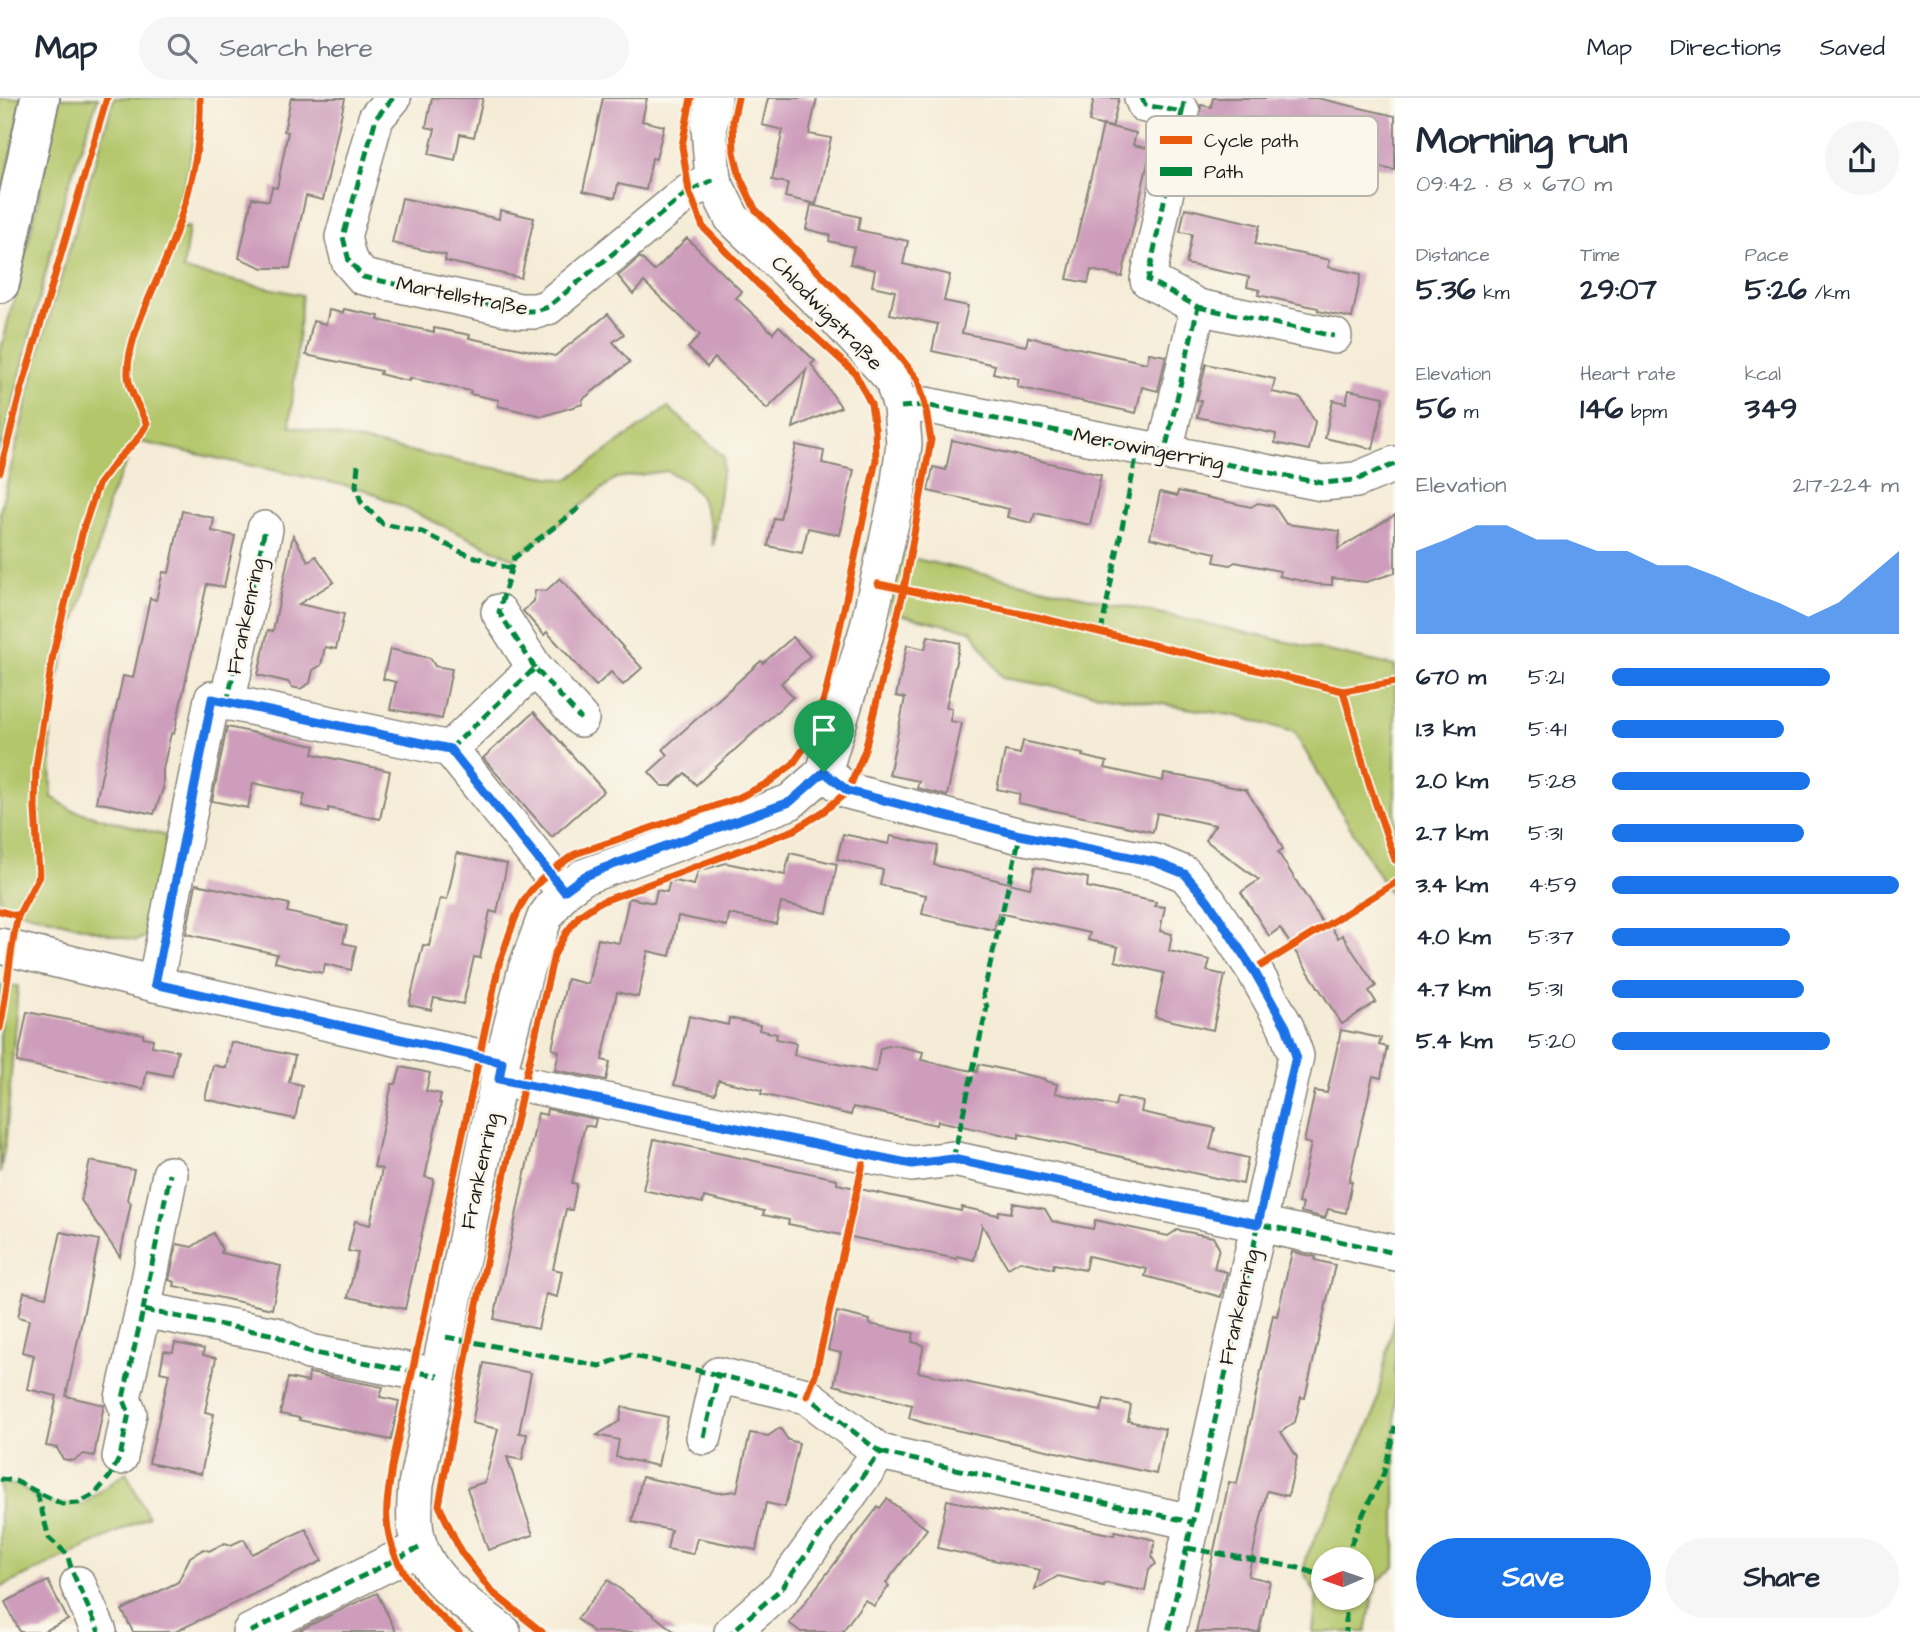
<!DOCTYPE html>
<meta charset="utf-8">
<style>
:root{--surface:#fff;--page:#f6f6f7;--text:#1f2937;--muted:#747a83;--line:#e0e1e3;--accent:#1a73e8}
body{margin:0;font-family:"Architects Daughter",sans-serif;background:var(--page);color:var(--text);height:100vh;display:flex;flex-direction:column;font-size:26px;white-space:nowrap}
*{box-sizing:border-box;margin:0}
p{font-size:23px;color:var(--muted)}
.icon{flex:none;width:38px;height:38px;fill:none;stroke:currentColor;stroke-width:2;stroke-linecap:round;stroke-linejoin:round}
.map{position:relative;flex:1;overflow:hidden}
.sheet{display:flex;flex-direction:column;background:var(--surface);width:525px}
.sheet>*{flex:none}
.needle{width:46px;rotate:268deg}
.buttons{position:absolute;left:1311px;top:1449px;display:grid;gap:14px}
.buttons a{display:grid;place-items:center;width:63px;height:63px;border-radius:50%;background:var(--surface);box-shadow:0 2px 5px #0004;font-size:35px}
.pin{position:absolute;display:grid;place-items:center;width:60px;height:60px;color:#fff;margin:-72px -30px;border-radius:50% 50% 50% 0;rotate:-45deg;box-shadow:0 0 7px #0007}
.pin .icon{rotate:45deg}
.round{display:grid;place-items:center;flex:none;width:74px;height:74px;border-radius:37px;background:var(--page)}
.headline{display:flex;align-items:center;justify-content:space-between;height:119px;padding:0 21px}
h1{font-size:38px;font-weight:700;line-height:52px}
.stats{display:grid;grid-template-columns:repeat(3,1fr);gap:10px;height:119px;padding:7px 21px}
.stats div{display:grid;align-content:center}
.stats b{font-size:30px;font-weight:700}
.stats small{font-size:19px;font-weight:400}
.stats p{font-size:19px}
.chart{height:196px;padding:14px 21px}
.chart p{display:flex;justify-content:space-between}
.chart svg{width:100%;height:126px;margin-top:7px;fill:var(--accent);opacity:.7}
.cta{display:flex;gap:14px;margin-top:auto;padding:14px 21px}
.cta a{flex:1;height:80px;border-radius:42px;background:var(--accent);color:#fff;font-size:28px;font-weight:700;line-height:80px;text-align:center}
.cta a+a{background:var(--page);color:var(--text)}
ul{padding:0 21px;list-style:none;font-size:23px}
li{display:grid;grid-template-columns:112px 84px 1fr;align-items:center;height:52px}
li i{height:18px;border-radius:9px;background:var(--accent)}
header{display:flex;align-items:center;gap:42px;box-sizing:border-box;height:98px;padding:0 35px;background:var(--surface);border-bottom:2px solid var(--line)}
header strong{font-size:33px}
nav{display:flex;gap:38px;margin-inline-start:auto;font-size:24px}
.search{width:490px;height:63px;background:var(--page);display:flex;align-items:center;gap:18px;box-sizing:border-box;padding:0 24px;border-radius:38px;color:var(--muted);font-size:26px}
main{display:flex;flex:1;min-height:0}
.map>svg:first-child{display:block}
.green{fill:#b3c66a;stroke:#687143;stroke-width:2;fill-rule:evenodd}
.building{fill:#ce9dbb}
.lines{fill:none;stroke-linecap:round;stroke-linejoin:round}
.street-casing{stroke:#88847a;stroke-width:38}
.secondary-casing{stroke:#88847a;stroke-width:42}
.street{stroke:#fff;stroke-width:35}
.secondary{stroke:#fff;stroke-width:38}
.quiet{stroke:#00873e;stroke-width:5;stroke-dasharray:10 5;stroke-linecap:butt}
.cycleway-casing{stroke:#fbf7ec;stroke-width:11}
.cycleway{stroke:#e8590c;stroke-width:7}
.route-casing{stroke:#fff;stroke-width:14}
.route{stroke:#1a73e8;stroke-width:9}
.labels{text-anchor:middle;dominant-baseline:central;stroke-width:6;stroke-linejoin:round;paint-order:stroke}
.street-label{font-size:21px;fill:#1c1c1c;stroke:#fbf7ec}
.key{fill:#fbf7ec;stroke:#b8b5ae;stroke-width:2}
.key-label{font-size:19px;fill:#1c1c1c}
</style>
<header>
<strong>Map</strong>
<div class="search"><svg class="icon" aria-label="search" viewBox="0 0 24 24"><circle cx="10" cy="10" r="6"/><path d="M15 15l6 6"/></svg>Search here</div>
<nav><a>Map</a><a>Directions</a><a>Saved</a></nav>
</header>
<main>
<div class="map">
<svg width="1395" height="1534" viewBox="0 0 1395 1534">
<rect width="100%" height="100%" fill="#fbf7ec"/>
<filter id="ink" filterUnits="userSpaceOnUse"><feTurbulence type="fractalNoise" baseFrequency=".0143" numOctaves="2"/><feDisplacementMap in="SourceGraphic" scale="14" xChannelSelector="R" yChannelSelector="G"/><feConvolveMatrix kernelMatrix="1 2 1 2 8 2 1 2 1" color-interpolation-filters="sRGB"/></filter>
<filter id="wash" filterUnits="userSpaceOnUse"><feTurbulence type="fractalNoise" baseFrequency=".00686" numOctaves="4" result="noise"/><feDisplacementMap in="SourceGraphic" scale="28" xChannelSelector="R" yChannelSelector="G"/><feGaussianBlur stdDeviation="1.57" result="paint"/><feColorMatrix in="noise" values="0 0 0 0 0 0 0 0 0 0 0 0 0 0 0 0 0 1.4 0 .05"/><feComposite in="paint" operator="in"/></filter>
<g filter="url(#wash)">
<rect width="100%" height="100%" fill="#f5ecd7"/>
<g class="green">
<path d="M0,0H23L0,108Z"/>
<path d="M59,0H98L65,97L0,358V255L37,108Z"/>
<path d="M114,0H196C197,45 184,88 174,131L189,129L183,172L302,197L290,328L470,366L567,382L668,309L724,359L713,448L710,425L700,398L686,383L667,373L616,380L514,461L366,392L136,343L109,401L103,434L50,606L52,699L72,712L167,738L157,833L136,843L0,808V414L41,246Z"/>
<path d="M898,457L1395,568V805L1294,634L1236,618L1002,580L972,533L889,514Z"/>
<path d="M0,888H18L6,1041L0,1075Z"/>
<path d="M1395,1216V1469L1376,1485L1366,1534H1313L1317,1497L1304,1475L1305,1461L1374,1317ZM1323,1461H1362V1500H1323Z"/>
<path d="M126,1374L148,1419L0,1490V1384L22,1389L33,1398L54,1406H83Z"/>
</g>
<g id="blocks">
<g class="building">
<path d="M291,0H345L323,102L306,98L290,170H263L239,160L252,100L269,103L272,89L277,90L288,34L284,33Z"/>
<path d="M432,0H483L474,39L460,36L455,62L429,56L435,31L426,29Z"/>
<path d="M603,0H647L642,23L664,28L656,61L652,60L646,92L618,86L615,100L583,93Z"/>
<path d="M768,0H817L809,36L831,40L816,106L785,99L788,85L772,82L783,32L762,27Z"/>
<path d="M1094,0H1119L1112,30L1089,24Z"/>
<path d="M1213,0H1317L1395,18V72L1340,63L1341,60L1292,50L1291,55L1255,48L1256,42L1199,31L1201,7L1211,9Z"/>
<path d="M1103,27L1136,35L1133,47L1151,51L1122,179L1091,172L1088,185L1067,181Z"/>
<path d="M402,100L499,121L500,112L534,120L521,180L445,163L446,157L392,145Z"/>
<path d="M811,107L860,119L858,132L908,143L903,166L950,177L944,203L968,208L962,235L1026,248L1028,239L1147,265L1149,255L1166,258L1158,293L1142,289L1136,315L1017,289L1019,281L993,275L995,267L932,253L938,226L890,216L895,193L872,188L875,172L850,166L854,149L829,143L830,137L806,131Z"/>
<path d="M1185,110L1260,127L1255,146L1330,162L1328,169L1361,176L1352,220L1318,213V210L1258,197L1260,192L1247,189L1249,179L1186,166L1192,136L1180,134Z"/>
<path d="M687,140L742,194L736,200L773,235L779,228L815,263L811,266L841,309L793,330L806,272L767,311L715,260L707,269L688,250L700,237L644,184L633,196L618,178L640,159L654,173Z"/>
<path d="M344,211L379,218L378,222L434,234V230L470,237L469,240L555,258L608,216L624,236L613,244L630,264L582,302L583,306L543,318L498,308L499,302L470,296L471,293L410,280V283L395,280L380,276L381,273L306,257L313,223L326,226L329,212L343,215Z"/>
<path d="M1206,266L1275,281L1272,294L1301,300L1315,324L1309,352L1275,345L1276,336L1197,319L1201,303L1197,302Z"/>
<path d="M1349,292L1384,299L1373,351L1325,340L1333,302L1346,305Z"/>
<path d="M952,342L1101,377L1090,427L1035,415L1032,425L1007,419L1009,411L928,393L933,369L946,372Z"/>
<path d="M796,347L824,353L822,365L854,372L840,437L808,430L802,455L768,448L774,420L780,421Z"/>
<path d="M1178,393L1251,409L1258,405L1274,408L1286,426L1340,433L1338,451L1395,417V475L1366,484L1332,480V487L1316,486L1279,478L1280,473L1235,464L1230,467L1214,464L1216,455L1150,440L1160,394L1177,398Z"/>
<path d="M182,413L214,420L212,433L235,438L224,489L207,486L174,636L171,635L163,671V691L154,716L96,704L123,578L133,580L150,500L156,502L163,474L169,475Z"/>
<path d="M293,437L308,463L316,458L334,484L299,506L344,516L336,551L325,549L321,567L313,572L310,585L300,591L292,589L288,584L258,577L268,532L273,533Z"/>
<path d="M560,480L642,570L623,587L611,574L596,588L547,534L544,537L523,513L534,503L535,492L546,493Z"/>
<path d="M928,538L960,545L946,609L952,610L950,623L962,625L947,698L917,690L919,683L889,677L905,600L896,598L907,547L925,551Z"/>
<path d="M793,539L810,558L781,585L793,599L696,687L685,675L671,688H662L649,674L668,657L663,651L761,563L763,565Z"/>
<path d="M390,551L430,560L435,568L452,571L442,621L390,611L396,584L383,581Z"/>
<path d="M534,614L604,693L552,739L483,660Z"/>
<path d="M227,629L315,648L313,656L390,673L380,721L328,710V714L302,708L305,696L253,685L248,710L212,703Z"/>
<path d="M1023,643L1083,656L1082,658L1107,664L1105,670L1163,683L1164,676L1192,680L1246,692L1277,739L1283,751L1278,754L1327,832L1331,829L1338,840L1342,837L1376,888L1369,893L1376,904L1342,926L1280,830L1269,838L1241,794L1259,782L1205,742L1215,727L1157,715L1153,734L1018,705L1020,696L997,691L1005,653L1020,656Z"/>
<path d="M843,736L889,746L891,738L938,748L934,767L1030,790L1035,769L1088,780L1087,789L1156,804L1155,808L1165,809L1160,833L1172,836L1169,853L1210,862L1207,873L1225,877L1213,932L1155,919L1164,875L1115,863L1118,849L1088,842L1090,835L998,815L994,832L922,816L926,797L880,787L883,772L837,761Z"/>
<path d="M457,755L507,766L497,815L490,813L480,860L474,859L463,906L434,900L431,912L409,907L423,847L429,848L440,801L447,802Z"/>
<path d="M790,755L837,766L827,815L781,805L776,826L729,816L727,828L678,818L670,858L648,853L638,899L617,894L602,962L610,964L606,982L555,972L559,953L552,951L567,881L588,886L598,841L619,845L629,800L654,805L657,792L667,794L670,782L694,787L698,773L726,765L785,777Z"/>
<path d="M196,786L289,806L287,814L347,828L343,845L356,848L351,872L325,866L323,875L299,870L275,864L277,856L186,836Z"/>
<path d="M27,914L143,936V939L153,941L152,948L178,953L172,978L147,973L143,991L17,964Z"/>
<path d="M689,918L728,927L729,920L760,927L759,932L777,936L776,941L796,945L794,957L876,974L880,950L894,947L923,954L921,962L977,974L979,966L1045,981V983L1057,986L1055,995L1115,1008L1117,999L1143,1004L1141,1014L1215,1030L1210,1051L1248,1060L1243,1086L1019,1036V1040L938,1023L937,1027L853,1009L851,1017L761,996L762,992L718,982L715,996L674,987Z"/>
<path d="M1341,932L1381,940L1379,947L1387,949L1381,980L1373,978L1349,1083L1352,1084L1346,1115L1328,1111L1325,1120L1301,1114L1303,1106L1298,1105L1311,1046L1304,1044L1315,993L1327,995Z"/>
<path d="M231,944L295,958L289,984L302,987L295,1021L205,1001L213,967L226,970Z"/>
<path d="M401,969L430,975L426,993L441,996L439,1005H441L425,1079L434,1081L405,1211L348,1199L358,1155L348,1153L355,1123L370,1127L382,1071L374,1069L392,986H396Z"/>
<path d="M547,1011L596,1021L594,1029L585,1027L572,1085L577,1086L572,1112L566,1111L553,1171L562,1173L557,1199L546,1196L538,1231L494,1221L538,1015L546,1017Z"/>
<path d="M654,1041L837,1081V1086L961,1113L962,1109L998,1117L999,1113L1011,1115L1013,1105L1045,1111L1052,1123L1093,1131L1095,1122L1168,1138L1177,1132L1213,1139L1219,1150L1214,1171L1227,1174L1221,1199L1145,1178L1147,1171L1088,1158L1085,1172L1054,1166L1053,1171L1020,1163L1008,1170L982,1127L974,1162L957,1158V1161L788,1126L789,1122L763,1117L764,1113L704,1099L703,1105L643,1092Z"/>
<path d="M90,1063L134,1072L127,1101L131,1105L120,1159L81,1102Z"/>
<path d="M61,1134L99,1142L66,1298L104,1307L94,1358L84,1356L73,1363L63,1361L57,1350L46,1348L57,1298L27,1291L34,1257L22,1254L29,1222L18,1219L24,1194L46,1199Z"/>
<path d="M213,1135L222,1151L221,1155L281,1168L272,1211L189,1193V1191L174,1188L175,1184L169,1182L177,1146L192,1149Z"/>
<path d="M1292,1154L1316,1159L1315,1162L1335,1167L1305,1300L1301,1299L1295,1324L1281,1334L1297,1359L1288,1398L1267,1393L1248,1478L1270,1483L1259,1534H1196L1229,1384L1237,1386L1273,1217L1277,1218Z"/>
<path d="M837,1214L870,1222L869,1226L914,1235L912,1244L924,1247L918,1274L1101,1313L1104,1301L1131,1307L1128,1323L1165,1331L1156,1376L924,1325L909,1320L912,1307L834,1287L841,1255L828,1252Z"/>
<path d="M175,1245L204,1251L203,1257L216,1260L205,1314L214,1316L201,1376L149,1365L169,1276L160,1274L164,1253L173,1254Z"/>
<path d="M484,1265L531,1275L519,1335L527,1336L522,1362L507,1359L533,1437L488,1452L467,1390L485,1384L498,1331L472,1325Z"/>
<path d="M309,1275L383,1289L380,1299L399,1303L391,1342L299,1322L300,1320L280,1316L288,1280L308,1284Z"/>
<path d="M622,1309L668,1319L658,1368L616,1359L619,1342L597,1337L620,1323Z"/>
<path d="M780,1330L788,1342L799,1345L785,1409L766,1405L756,1452L697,1440L693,1456L667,1451L671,1432L632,1424L642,1379L718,1395L737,1393L750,1335L768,1338Z"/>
<path d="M887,1401L927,1431L886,1485L889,1488L874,1508L865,1502L842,1534H801L789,1525L878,1409L880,1410Z"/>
<path d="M947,1402L1114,1437L1115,1433L1155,1442L1152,1459L1156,1466L1149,1471L1145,1493L1105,1485L1104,1488L1058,1478L1035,1492L1040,1472L937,1450Z"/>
<path d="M306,1431L322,1463L175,1534H133L122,1512L178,1484L190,1459L204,1451L209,1453L225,1445L231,1447L244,1441L252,1456Z"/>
<path d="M608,1482L624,1494L675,1534H594L577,1521Z"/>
<path d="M48,1483L68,1522L42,1534H20L5,1504Z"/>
<path d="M377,1495L396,1534H296L349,1508Z"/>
</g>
</g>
</g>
<g filter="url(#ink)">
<use href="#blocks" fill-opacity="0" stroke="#88847a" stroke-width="2"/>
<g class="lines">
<g class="street-casing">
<g id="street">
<path d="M393,0L376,20L343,139L349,163L363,179L520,213H536L548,209L689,93L713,82"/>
<path d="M1142,0L1145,7L1182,14L1148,182L1198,209L1165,353"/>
<path d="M1198,209L1334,238"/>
<path d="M901,309L925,307L1322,385L1356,382L1395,366"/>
<path d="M499,514L535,570"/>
<path d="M227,605L265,431"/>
<path d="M450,651L535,570L581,621"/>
<path d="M824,674L848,693L1020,738L1155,764L1185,776L1208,803L1254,872L1286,929L1296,958L1168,1534"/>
<path d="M0,848L155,886L502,964"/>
<path d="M155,886L212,601L450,651L564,793"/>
<path d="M499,981L912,1066L953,1061L1395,1155"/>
<path d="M143,1212L170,1076"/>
<path d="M704,1339L718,1277L807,1298L880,1354L782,1490L732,1534"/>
<path d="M880,1354L1191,1424"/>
<path d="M120,1359L129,1315L123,1300L143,1212L275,1237L309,1254L438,1278"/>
<path d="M78,1486L99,1534"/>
<path d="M250,1534L419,1450"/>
<path d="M503,1534C466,1505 419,1478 415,1426C414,1414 415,1400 416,1387L502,964L526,871L545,819L564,793L583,779L790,704L824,674L868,529L897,398L904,346L901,309L892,281L835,219L732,120L713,82L709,29L714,0"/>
</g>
</g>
<g class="secondary-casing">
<path id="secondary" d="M0,185L40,0"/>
</g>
<use href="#street" class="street"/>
<use href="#secondary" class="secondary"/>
<g class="quiet">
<path d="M393,0L376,20L343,139L349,163L363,179L520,213H536L548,209L689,93L713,82"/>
<path d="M1142,0L1145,7L1182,14L1148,182L1198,209L1165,353"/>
<path d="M1182,14L1185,0"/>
<path d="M1198,209L1334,238"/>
<path d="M901,309L925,307L1322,385L1356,382L1395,366"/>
<path d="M358,367L356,388L361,404L383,426L422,434L461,454L510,471"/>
<path d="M1101,534L1138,350"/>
<path d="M535,570L499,514L514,460L583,407"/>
<path d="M227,605L265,431"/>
<path d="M450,651L535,570L581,621"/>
<path d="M824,674L848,693L1020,738L1155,764L1185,776L1208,803L1254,872L1286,929L1296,958L1168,1534"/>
<path d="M155,886L212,601L450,651L564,793"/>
<path d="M499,981L912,1066L953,1061L1395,1155"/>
<path d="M953,1061L987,909L983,897L1020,738"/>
<path d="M143,1212L170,1076"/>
<path d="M446,1239L600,1268L629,1257L718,1277"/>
<path d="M704,1339L718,1277L807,1298L880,1354L782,1490L732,1534"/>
<path d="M880,1354L1191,1424"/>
<path d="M0,1381L15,1383L62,1406L78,1405L95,1396L110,1378L120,1359L129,1315L123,1300L143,1212L275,1237L309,1254L438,1278"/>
<path d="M37,1395L49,1440L67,1456L72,1473L99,1534"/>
<path d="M1187,1450L1299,1470L1323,1478"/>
<path d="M1345,1461L1364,1414L1384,1375L1395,1328"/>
<path d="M1346,1500V1534"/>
<path d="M250,1534L419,1450"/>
</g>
<g class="cycleway-casing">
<g id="cycleway">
<path d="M0,374L20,296L107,0"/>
<path d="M878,486L1037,519L1343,593"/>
<path d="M1395,584L1343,593L1369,686L1395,762"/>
<path d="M0,813L18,818C9,855 8,892 0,930"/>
<path d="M18,818L39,778L35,710L36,669L53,556L84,428L98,387L117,362L136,343L147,326C140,311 129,293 128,277C126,242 155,189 168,156C187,107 202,52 200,0"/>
<path d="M1254,872L1395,785"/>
<path d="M807,1298L815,1278L865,1056"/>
<path d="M459,1534C425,1507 390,1469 387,1423C385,1406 390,1386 392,1369L499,866C508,843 514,815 529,795C541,780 560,766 575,756L738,700L768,685L793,666L811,640L826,594L876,362L875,331L871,306L855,275L759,187L703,129L689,93L682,48L691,0"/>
<path d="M542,1534L492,1494L461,1454L439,1407L469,1244L524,986L554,857L566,835L579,818L598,805L794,732L824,713L848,693L865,652L904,491L931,342L925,307L918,282L886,241L755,111L740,79L734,54L733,23L738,0"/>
</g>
</g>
<use href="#cycleway" class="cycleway"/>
</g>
</g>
<g class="lines" filter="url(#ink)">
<g class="route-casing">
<path id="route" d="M212,601L450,651L564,793L583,779L604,770L790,704L824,674L848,693L1020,737L1155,764L1185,776L1208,803L1254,873L1286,929L1296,958L1258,1126L953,1061L912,1066L499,981L502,964L155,886Z"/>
</g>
<use href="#route" class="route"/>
</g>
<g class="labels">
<g class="street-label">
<text transform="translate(462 198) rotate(11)">Martellstraße</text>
<text transform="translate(827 215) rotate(46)">Chlodwigstraße</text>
<text transform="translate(1149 351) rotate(11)">Merowingerring</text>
<text transform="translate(246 518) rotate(-78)">Frankenring</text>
<text transform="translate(480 1073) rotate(-78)">Frankenring</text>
<text transform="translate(1239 1209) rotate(-77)">Frankenring</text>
</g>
</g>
<rect x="1146" y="18" width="232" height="80" rx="10" class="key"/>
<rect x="1160" y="38" width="32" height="8" fill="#e8590c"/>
<rect x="1160" y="69" width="32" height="9" fill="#00873e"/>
<g class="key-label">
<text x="1204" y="49">Cycle path</text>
<text x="1204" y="80">Path</text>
</g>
</svg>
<div class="buttons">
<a><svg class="needle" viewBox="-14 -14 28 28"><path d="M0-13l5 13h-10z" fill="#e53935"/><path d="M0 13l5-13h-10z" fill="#747a83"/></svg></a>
</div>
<div class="pin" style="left:824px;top:674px;background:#1e9e55"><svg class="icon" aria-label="arrive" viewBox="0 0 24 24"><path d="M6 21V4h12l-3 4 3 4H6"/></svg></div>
</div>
<section class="sheet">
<div class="headline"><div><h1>Morning run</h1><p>09:42 · 8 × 670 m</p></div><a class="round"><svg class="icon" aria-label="share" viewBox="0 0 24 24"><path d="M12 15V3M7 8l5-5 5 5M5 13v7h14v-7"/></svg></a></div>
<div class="stats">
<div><p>Distance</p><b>5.36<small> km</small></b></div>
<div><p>Time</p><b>29:07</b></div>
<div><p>Pace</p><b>5:26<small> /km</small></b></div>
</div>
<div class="stats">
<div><p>Elevation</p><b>56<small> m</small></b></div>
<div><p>Heart rate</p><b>146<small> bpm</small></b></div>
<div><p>kcal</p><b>349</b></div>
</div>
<div class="chart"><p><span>Elevation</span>217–224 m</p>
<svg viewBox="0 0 160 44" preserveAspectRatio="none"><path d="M0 44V15L10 11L20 6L30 6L40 11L50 11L60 15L70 15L80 20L90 20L100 24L110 29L120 33L130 38L140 33L150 24L160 15V44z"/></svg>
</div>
<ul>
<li><b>670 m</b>5:21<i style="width:76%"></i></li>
<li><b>1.3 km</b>5:41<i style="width:60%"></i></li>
<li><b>2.0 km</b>5:28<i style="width:69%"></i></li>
<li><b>2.7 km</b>5:31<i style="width:67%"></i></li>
<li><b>3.4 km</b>4:59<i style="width:100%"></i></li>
<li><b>4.0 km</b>5:37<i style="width:62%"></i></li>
<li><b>4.7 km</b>5:31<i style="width:67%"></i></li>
<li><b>5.4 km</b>5:20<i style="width:76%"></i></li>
</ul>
<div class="cta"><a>Save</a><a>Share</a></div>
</section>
</main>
